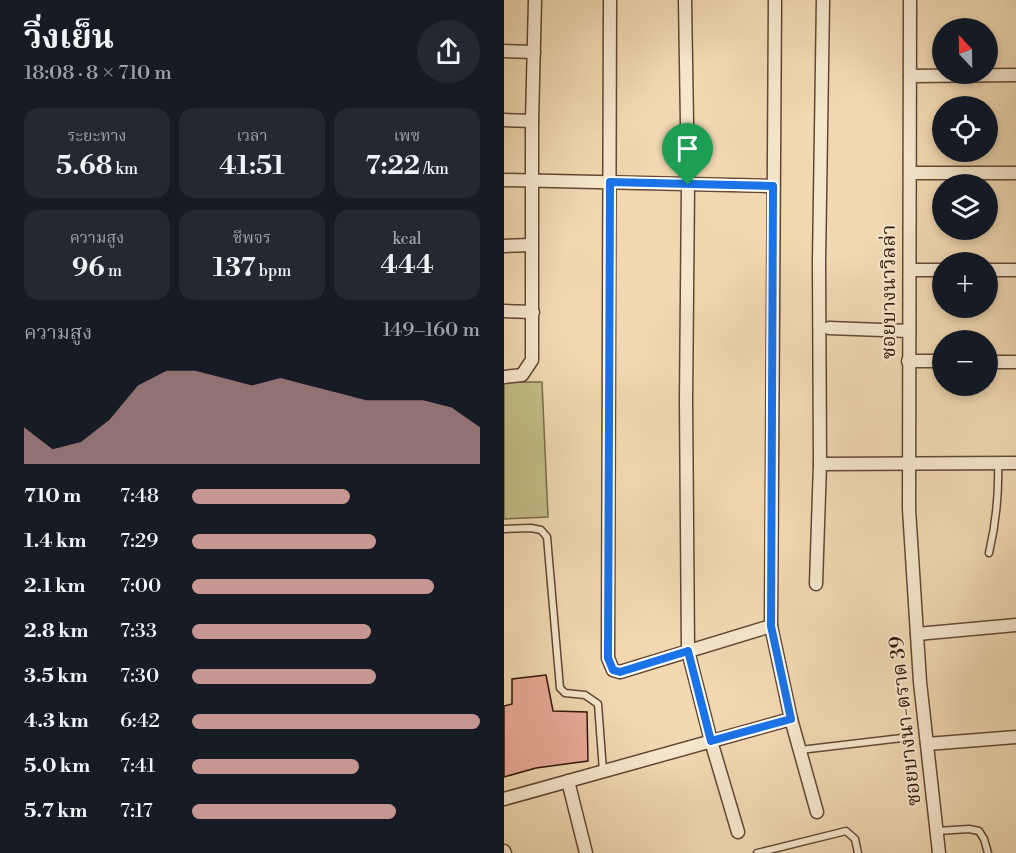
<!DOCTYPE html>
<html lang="th">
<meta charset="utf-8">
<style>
:root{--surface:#171b24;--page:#242831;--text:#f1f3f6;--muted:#9ea1a6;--accent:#c59692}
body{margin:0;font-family:"Libre Bodoni","Noto Serif Thai",serif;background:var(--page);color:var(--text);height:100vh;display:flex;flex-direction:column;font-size:22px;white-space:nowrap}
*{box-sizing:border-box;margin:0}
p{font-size:20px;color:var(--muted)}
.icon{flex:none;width:33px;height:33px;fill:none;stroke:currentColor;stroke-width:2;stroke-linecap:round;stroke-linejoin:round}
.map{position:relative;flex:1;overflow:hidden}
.panel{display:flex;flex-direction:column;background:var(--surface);width:504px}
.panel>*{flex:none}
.needle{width:39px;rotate:338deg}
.buttons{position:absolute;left:428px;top:18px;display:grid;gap:12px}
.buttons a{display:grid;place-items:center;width:66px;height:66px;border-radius:50%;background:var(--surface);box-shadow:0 3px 9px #0003;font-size:30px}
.pin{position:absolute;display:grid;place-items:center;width:51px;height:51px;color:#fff;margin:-62px -26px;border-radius:50% 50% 50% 0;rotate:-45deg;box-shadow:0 0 6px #0007}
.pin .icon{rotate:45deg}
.round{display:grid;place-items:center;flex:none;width:63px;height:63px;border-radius:32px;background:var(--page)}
.head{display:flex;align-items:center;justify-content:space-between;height:102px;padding:0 24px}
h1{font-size:33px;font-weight:700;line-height:45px}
.metrics{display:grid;grid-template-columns:repeat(3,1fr);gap:9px;height:102px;padding:6px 24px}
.metrics div{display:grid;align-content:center;border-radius:15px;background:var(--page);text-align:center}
.metrics b{font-size:26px;font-weight:700}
.metrics small{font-size:16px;font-weight:400}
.metrics p{font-size:16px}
.chart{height:168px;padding:12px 24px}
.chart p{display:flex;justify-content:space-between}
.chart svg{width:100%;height:108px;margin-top:6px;fill:var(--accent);opacity:.7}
ul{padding:0 24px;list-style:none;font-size:20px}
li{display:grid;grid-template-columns:96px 72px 1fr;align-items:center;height:45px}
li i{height:15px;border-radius:8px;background:var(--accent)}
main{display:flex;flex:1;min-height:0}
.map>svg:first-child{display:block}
.green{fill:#c2bc86;stroke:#7a6a48;stroke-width:1.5}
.building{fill:#e8ab98;stroke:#33170b;stroke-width:1.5}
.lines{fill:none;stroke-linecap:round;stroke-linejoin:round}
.service-casing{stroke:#624734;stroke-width:9}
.minor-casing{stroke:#624734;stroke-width:15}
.service{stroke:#f5e6cc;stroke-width:6}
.minor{stroke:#f5e6cc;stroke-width:12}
.route-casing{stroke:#fff;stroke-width:12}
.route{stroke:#1a73e8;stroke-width:8}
.labels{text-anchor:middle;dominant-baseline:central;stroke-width:4.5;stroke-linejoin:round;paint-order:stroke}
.street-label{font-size:20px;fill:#33170b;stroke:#f5e6cc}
</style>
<main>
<section class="panel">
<div class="head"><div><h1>วิ่งเย็น</h1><p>18:08 · 8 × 710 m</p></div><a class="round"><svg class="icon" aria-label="share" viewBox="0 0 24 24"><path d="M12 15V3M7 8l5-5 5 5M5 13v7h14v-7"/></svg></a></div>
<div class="metrics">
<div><p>ระยะทาง</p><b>5.68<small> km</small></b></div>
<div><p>เวลา</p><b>41:51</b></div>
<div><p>เพซ</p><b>7:22<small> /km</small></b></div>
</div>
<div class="metrics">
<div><p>ความสูง</p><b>96<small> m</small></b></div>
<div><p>ชีพจร</p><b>137<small> bpm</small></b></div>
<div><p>kcal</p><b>444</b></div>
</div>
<div class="chart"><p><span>ความสูง</span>149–160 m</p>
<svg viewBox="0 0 160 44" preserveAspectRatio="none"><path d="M0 44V29L10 38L20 35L30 26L40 12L50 6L60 6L70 9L80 12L90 9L100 12L110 15L120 18L130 18L140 18L150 21L160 29V44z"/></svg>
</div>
<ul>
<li><b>710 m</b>7:48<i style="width:55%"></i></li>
<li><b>1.4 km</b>7:29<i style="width:64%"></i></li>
<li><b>2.1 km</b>7:00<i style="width:84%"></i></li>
<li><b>2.8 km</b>7:33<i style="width:62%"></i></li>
<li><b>3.5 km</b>7:30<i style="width:64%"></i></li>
<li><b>4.3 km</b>6:42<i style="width:100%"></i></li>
<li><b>5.0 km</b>7:41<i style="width:58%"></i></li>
<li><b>5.7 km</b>7:17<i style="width:71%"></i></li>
</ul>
</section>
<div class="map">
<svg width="512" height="853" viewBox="0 0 512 853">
<rect width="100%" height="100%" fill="#f0d8b1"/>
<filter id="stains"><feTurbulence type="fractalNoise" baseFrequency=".00333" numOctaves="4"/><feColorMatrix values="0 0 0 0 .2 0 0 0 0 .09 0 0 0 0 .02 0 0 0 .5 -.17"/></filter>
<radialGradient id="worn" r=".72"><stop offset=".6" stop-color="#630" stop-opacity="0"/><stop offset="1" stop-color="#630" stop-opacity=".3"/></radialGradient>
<path class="green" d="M0,382H38L44,517L0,519Z"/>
<path class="building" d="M42,675L49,711L83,712L84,761L32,768L0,777V706L8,704V679Z"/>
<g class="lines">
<g class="service-casing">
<g id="service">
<path d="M0,529L27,528L37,530L43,537L56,688L61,693L81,695L94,704L99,771"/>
<path d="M485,553C492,523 495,494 494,463"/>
<path d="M296,750L398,738"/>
<path d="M433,831L465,829L475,831L480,839L484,853"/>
<path d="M253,853L342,831L351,839L354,853"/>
</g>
</g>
<g class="minor-casing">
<g id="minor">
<path d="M106,0L104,658L109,670L116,672L267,626"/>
<path d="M181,0L184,185L182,401L184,651L207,741L234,832"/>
<path d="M271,0L267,626L287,719L313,812"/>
<path d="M406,0L405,509L416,682L435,853"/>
<path d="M0,51L30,52"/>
<path d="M406,76L512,75"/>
<path d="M0,120L28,121"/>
<path d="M406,173H512"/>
<path d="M0,180L269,186"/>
<path d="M0,246L27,245"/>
<path d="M406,270H438"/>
<path d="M483,270H512"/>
<path d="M0,311L29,312"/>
<path d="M325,328L405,331"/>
<path d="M404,361H438"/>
<path d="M483,362H512"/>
<path d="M0,377L18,375L28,360V121L31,0"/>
<path d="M316,464L512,463"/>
<path d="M312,584L316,464L315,262L319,0"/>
<path d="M413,634L512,625"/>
<path d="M423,744L512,737"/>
<path d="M64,781L82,853"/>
<path d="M0,799L287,719"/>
<path d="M0,851L1,853"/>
</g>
</g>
<use href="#service" class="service"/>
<use href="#minor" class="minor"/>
</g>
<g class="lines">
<g class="route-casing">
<path id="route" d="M106,182L269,186L267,626L287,719L207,741L184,651L116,672L109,670L104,658Z"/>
</g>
<use href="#route" class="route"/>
</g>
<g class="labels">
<g class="street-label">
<text transform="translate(385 292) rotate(-90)">ซอยบางนาวิลล่า</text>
<text transform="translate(402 721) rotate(-96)">ซอยบางนา-ตราด 39</text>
</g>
</g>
<rect width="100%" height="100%" filter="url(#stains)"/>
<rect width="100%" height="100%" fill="url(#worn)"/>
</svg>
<div class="buttons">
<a><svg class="needle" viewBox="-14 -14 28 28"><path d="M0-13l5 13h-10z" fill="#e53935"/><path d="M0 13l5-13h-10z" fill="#9ea1a6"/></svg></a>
<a><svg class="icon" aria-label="locate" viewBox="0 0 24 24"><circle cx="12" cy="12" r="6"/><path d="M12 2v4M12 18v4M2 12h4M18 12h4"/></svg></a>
<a><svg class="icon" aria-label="layers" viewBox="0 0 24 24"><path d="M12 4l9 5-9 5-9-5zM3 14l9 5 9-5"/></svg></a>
<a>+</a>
<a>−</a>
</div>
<div class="pin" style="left:184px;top:185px;background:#1e9e55"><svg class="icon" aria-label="arrive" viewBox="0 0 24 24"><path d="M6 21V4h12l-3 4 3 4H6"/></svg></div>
</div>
</main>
